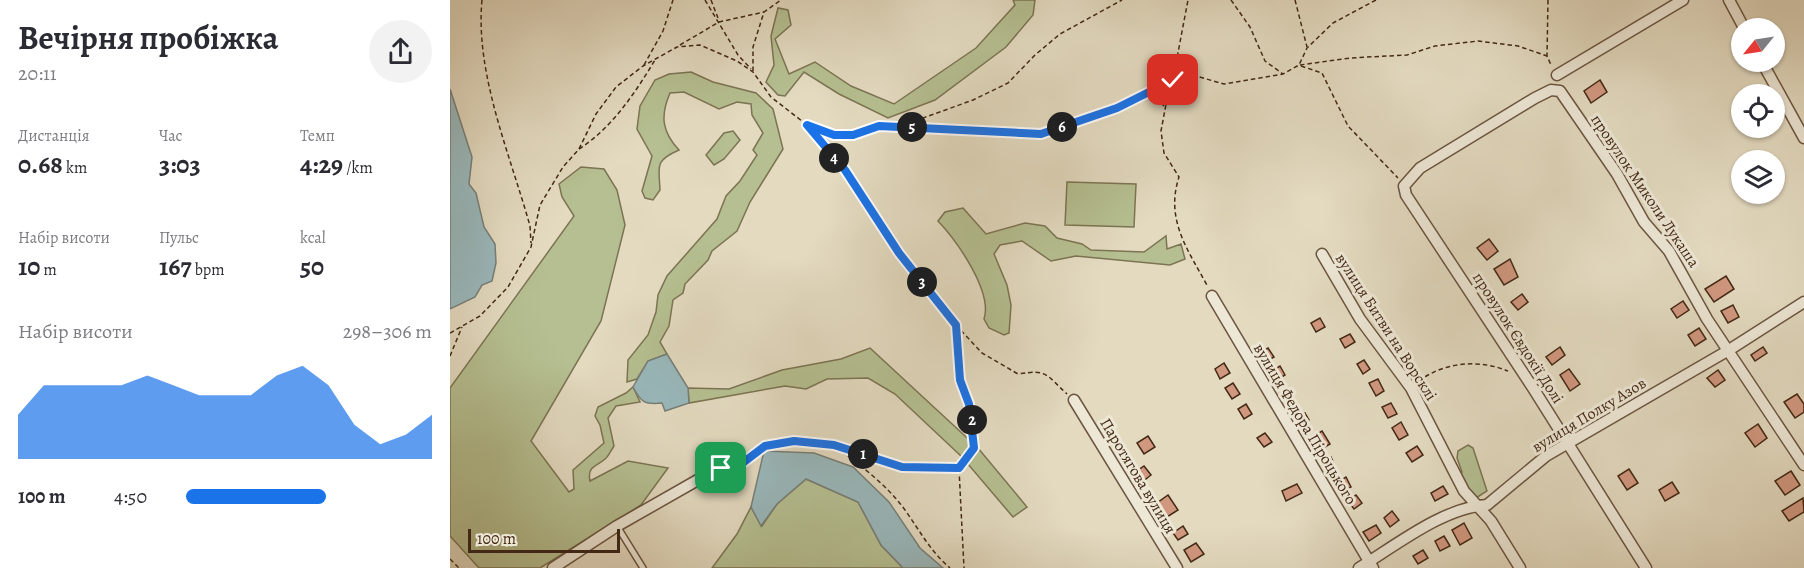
<!DOCTYPE html>
<html lang="uk">
<meta charset="utf-8">
<style>
:root{--surface:#fff;--page:#f2f2f3;--text:#2b2b33;--muted:#7c7c81;--accent:#1a73e8}
body{margin:0;font-family:Alegreya,serif;background:var(--page);color:var(--text);height:100vh;display:flex;flex-direction:column;font-size:22px;white-space:nowrap}
*{box-sizing:border-box;margin:0}
p{font-size:20px;color:var(--muted)}
.icon{flex:none;width:33px;height:33px;fill:none;stroke:currentColor;stroke-width:2;stroke-linecap:round;stroke-linejoin:round}
.map{position:relative;flex:1;overflow:hidden}
.sheet{display:flex;flex-direction:column;background:var(--surface);width:450px}
.sheet>*{flex:none}
.needle{width:39px;rotate:240deg}
.controls{position:absolute;left:1281px;top:18px;display:grid;gap:12px}
.controls a{display:grid;place-items:center;width:54px;height:54px;border-radius:50%;background:var(--surface);box-shadow:0 2px 4px #0004;font-size:30px}
.scale{position:absolute;left:18px;bottom:15px;width:152px;box-sizing:border-box;padding-left:6px;border:3px solid #432915;border-top:0;font-size:16px;line-height:21px;white-space:nowrap;color:#432915;-webkit-text-stroke:4px #ede7d6;paint-order:stroke}
.pin{position:absolute;display:grid;place-items:center;width:51px;height:51px;color:#fff;margin:-26px;border-radius:12px;box-shadow:0 3px 9px #0006}
.km{position:absolute;width:30px;height:30px;margin:-15px;border-radius:50%;background:#222;color:#fff;font-size:16px;line-height:30px;text-align:center}
.round{display:grid;place-items:center;flex:none;width:63px;height:63px;border-radius:32px;background:var(--page)}
.headline{display:flex;align-items:center;justify-content:space-between;height:102px;padding:0 18px}
h1{font-size:33px;font-weight:700;line-height:45px}
.figures{display:grid;grid-template-columns:repeat(3,1fr);gap:9px;height:102px;padding:6px 18px}
.figures div{display:grid;align-content:center}
.figures b{font-size:26px;font-weight:700}
.figures small{font-size:16px;font-weight:400}
.figures p{font-size:16px}
.chart{height:168px;padding:12px 18px}
.chart p{display:flex;justify-content:space-between}
.chart svg{width:100%;height:108px;margin-top:6px;fill:var(--accent);opacity:.7}
ul{padding:0 18px;list-style:none;font-size:20px}
li{display:grid;grid-template-columns:96px 72px 1fr;align-items:center;height:45px}
li i{height:15px;border-radius:8px;background:var(--accent)}
main{display:flex;flex:1;min-height:0}
.map>svg:first-child{display:block}
.green{fill:#b5bf91;stroke:#7c7453;stroke-width:1.5}
.water{fill:#99b8bc;stroke:#777f79;stroke-width:1.5}
.building{fill:#d19880;stroke:#432915;stroke-width:1.5}
.lines{fill:none;stroke-linecap:round;stroke-linejoin:round}
.lane-casing{stroke:#6b5540;stroke-width:8}
.street-casing{stroke:#6b5540;stroke-width:13}
.path{stroke:#432915;stroke-width:1.5;stroke-dasharray:4.5 3;stroke-linecap:butt}
.lane{stroke:#ede7d6;stroke-width:5}
.street{stroke:#ede7d6;stroke-width:10}
.route-casing{stroke:#fff;stroke-width:12}
.route{stroke:#1a73e8;stroke-width:8}
.labels{text-anchor:middle;dominant-baseline:central;stroke-width:6;stroke-linejoin:round;paint-order:stroke}
.street-label{font-size:16px;fill:#432915;stroke:#ede7d6}
</style>
<main>
<section class="sheet">
<div class="headline"><div><h1>Вечірня пробіжка</h1><p>20:11</p></div><a class="round"><svg class="icon" aria-label="share" viewBox="0 0 24 24"><path d="M12 15V3M7 8l5-5 5 5M5 13v7h14v-7"/></svg></a></div>
<div class="figures">
<div><p>Дистанція</p><b>0.68<small> km</small></b></div>
<div><p>Час</p><b>3:03</b></div>
<div><p>Темп</p><b>4:29<small> /km</small></b></div>
</div>
<div class="figures">
<div><p>Набір висоти</p><b>10<small> m</small></b></div>
<div><p>Пульс</p><b>167<small> bpm</small></b></div>
<div><p>kcal</p><b>50</b></div>
</div>
<div class="chart"><p><span>Набір висоти</span>298–306 m</p>
<svg viewBox="0 0 160 44" preserveAspectRatio="none"><path d="M0 44V26L10 14L20 14L30 14L40 14L50 10L60 14L70 18L80 18L90 18L100 10L110 6L120 14L130 30L140 38L150 34L160 26V44z"/></svg>
</div>
<ul>
<li><b>100 m</b>4:50<i style="width:57%"></i></li>
</ul>
</section>
<div class="map">
<svg width="1354" height="568" viewBox="0 0 1354 568">
<rect width="100%" height="100%" fill="#e3dac0"/>
<filter id="stains"><feTurbulence type="fractalNoise" baseFrequency=".00333" numOctaves="4"/><feColorMatrix values="0 0 0 0 .2 0 0 0 0 .09 0 0 0 0 .02 0 0 0 .5 -.17"/></filter>
<radialGradient id="worn" r=".72"><stop offset=".6" stop-color="#630" stop-opacity="0"/><stop offset="1" stop-color="#630" stop-opacity=".3"/></radialGradient>
<g class="green">
<path d="M563,0H585L583,15L556,47L485,100L438,118L389,94L354,72L335,96L328,95L316,82L324,65L321,36L328,8L338,10L341,25L325,39L339,74L365,62L401,86L444,104L526,48L565,5Z"/>
<path d="M241,72L263,82L306,93L323,109L333,149L300,202L287,231L262,251L258,260L235,284L233,293L223,300L219,326L210,342L217,354L198,361L187,379L177,382L178,360L198,335L206,312L208,295L217,276L267,219L276,196L290,181L307,155L303,150L313,133L302,115L301,104L287,102L269,109L234,92L220,93C210,116 212,132 229,150C204,161 209,166 210,190L203,200L195,198L192,191L202,156L187,129L190,106L205,80L219,74Z"/>
<path d="M283,131L290,140L274,159L264,165L256,155L274,133Z"/>
<path d="M131,167L154,169L167,190L175,225L151,321L81,441L119,492L124,489L123,470L154,443L150,425L145,416L148,407L176,393L183,387L190,402L166,406L158,418L164,446C161,450 159,456 155,459C146,467 137,466 140,481L178,461L218,468L191,505L90,568H29L0,536V388L124,216L112,197L109,184Z"/>
<path d="M617,182L686,184L684,227L615,225Z"/>
<path d="M513,208L536,234L575,223L595,226L607,238L632,244L641,250L694,252L716,236L717,249L731,244L735,259L720,265L626,256L601,261L572,241L550,245L544,254L557,285L561,305L559,333L554,335L539,328L534,319C543,292 507,241 488,221L495,212Z"/>
<path d="M420,348L528,448L577,507L563,517L512,457L445,394L418,378L377,379L356,389L335,386L239,403L238,388L279,389L332,370L391,359Z"/>
<path d="M1018,445L1023,448L1037,491L1026,498L1018,491L1010,476L1012,472L1007,458L1008,451Z"/>
<path d="M356,479L408,502L431,545L453,568H262L287,534L301,507L312,526L327,504Z"/>
</g>
<g class="water">
<path d="M0,89L22,157L19,184L26,193L34,227L45,244L46,263L42,281L32,285L25,297L0,309Z"/>
<path d="M217,354L238,388L239,403L215,411L212,403C194,405 191,402 183,387L198,361Z"/>
<path d="M314,451L364,453L403,467L439,502L470,548L493,568H453L431,545L408,502L356,479L327,504L311,526L301,507Z"/>
</g>
<g class="building">
<path d="M1150,80L1157,92L1141,103L1134,91Z"/>
<path d="M1039,239L1048,251L1037,260L1027,248Z"/>
<path d="M1060,259L1068,277L1054,285L1044,269Z"/>
<path d="M1276,276L1284,289L1264,302L1255,289Z"/>
<path d="M1072,294L1078,302L1068,310L1061,302Z"/>
<path d="M1233,301L1239,310L1227,318L1221,309Z"/>
<path d="M1283,305L1289,317L1278,323L1271,311Z"/>
<path d="M870,318L875,327L866,332L861,323Z"/>
<path d="M1249,328L1256,339L1245,346L1238,335Z"/>
<path d="M900,334L905,342L895,348L890,339Z"/>
<path d="M1110,347L1115,355L1102,365L1096,357Z"/>
<path d="M1313,347L1317,353L1305,361L1301,355Z"/>
<path d="M818,348L824,357L814,363L808,354Z"/>
<path d="M914,360L920,369L913,374L907,364Z"/>
<path d="M774,363L780,373L770,379L765,369Z"/>
<path d="M830,366L835,375L827,380L822,371Z"/>
<path d="M1119,369L1130,384L1120,391L1110,375Z"/>
<path d="M1268,370L1275,380L1265,387L1257,378Z"/>
<path d="M928,379L934,391L926,396L919,383Z"/>
<path d="M783,383L790,394L782,399L775,388Z"/>
<path d="M840,392L845,401L838,404L833,395Z"/>
<path d="M1347,394L1354,404V412L1345,418L1334,402Z"/>
<path d="M941,403L947,414L938,418L932,407Z"/>
<path d="M796,404L802,414L794,419L788,409Z"/>
<path d="M855,413L859,420L850,424L847,416Z"/>
<path d="M951,422L958,435L949,440L942,428Z"/>
<path d="M1308,424L1317,438L1305,447L1295,433Z"/>
<path d="M872,431L880,444L867,452L859,439Z"/>
<path d="M815,433L822,442L814,447L807,438Z"/>
<path d="M698,436L705,447L694,454L687,443Z"/>
<path d="M967,446L973,455L962,462L956,453Z"/>
<path d="M881,457L884,464L877,467L873,460Z"/>
<path d="M694,466L701,475L691,483L684,473Z"/>
<path d="M1179,469L1188,483L1177,490L1168,476Z"/>
<path d="M1341,471L1350,485L1335,495L1325,481Z"/>
<path d="M896,477L901,487L892,492L886,483Z"/>
<path d="M1222,482L1229,493L1215,501L1209,490Z"/>
<path d="M847,484L852,493L836,501L832,491Z"/>
<path d="M993,486L998,494L985,501L981,493Z"/>
<path d="M718,495L728,510L717,517L707,503Z"/>
<path d="M906,495L912,503L904,509L898,501Z"/>
<path d="M1353,498L1354,512L1339,521L1332,511Z"/>
<path d="M942,511L949,520L940,527L934,518Z"/>
<path d="M1014,523L1022,538L1010,545L1002,530Z"/>
<path d="M926,525L931,533L919,541L913,532Z"/>
<path d="M733,526L738,534L728,540L723,533Z"/>
<path d="M994,536L1000,546L990,551L985,541Z"/>
<path d="M746,543L754,554L741,562L734,550Z"/>
<path d="M973,550L978,558L968,564L963,556Z"/>
</g>
<g class="lines">
<g class="lane-casing">
<path id="lane" d="M167,526L193,568"/>
</g>
<g class="street-casing">
<g id="street">
<path d="M1279,0L1294,28"/>
<path d="M1312,62L1354,138"/>
<path d="M1107,75L1233,0"/>
<path d="M872,254L910,319L961,388L1014,491L1041,521L1070,568"/>
<path d="M762,296L923,568"/>
<path d="M624,400L727,568"/>
<path d="M103,568L167,526L260,473"/>
<path d="M909,568C945,546 994,507 1037,505L1096,456L1279,350L1354,302"/>
<path d="M1196,568L1083,388L956,195L954,186L970,168L1085,98L1101,90L1110,91L1167,174L1194,222L1219,251L1257,319L1354,465"/>
</g>
</g>
<g class="path">
<path d="M32,0C25,74 60,154 80,226L81,243"/>
<path d="M255,0L288,55L301,69"/>
<path d="M261,0L268,18"/>
<path d="M781,0L800,27L815,61L833,74"/>
<path d="M845,0L857,47"/>
<path d="M1098,0L1097,56L1101,65"/>
<path d="M230,45L269,22L314,12"/>
<path d="M194,65L213,31L223,0"/>
<path d="M850,65L900,58L957,55L985,46L1028,41L1068,46L1097,56"/>
<path d="M851,66L872,73L898,126L948,178"/>
<path d="M303,71V47L314,12L331,0"/>
<path d="M723,79L738,0"/>
<path d="M720,83L711,131L714,153L729,177C715,220 738,250 758,287"/>
<path d="M690,97L707,99L715,107"/>
<path d="M451,126L523,100L558,83L585,55L610,34L672,0"/>
<path d="M358,127L395,170L449,253L506,325L532,353L568,374C598,369 596,375 617,394"/>
<path d="M129,149C162,128 185,93 205,60"/>
<path d="M0,333L30,316L58,287L81,247L90,205L113,167L129,149L146,114L166,87L193,66L227,47L250,45L287,61L303,72L321,97L357,125L384,135H403L429,126L591,134L667,108L722,80L746,76L774,84L833,74L849,65L857,48L883,23L926,0"/>
<path d="M0,356L12,327"/>
<path d="M969,381C994,362 1029,359 1058,371"/>
<path d="M386,447C410,465 437,485 455,510C470,531 480,551 500,568"/>
<path d="M269,469L286,468L315,446L344,441L384,445L452,467L509,468L524,448L519,403L510,380L506,325"/>
<path d="M509,469L514,568"/>
<path d="M0,559L9,568"/>
</g>
<use href="#lane" class="lane"/>
<use href="#street" class="street"/>
</g>
<g class="lines">
<g class="route-casing">
<path id="route" d="M271,468H286L315,446L344,441L384,445L452,467L509,468L524,448L519,404L510,380L506,325L449,253L395,170L357,125L384,135H403L429,126L591,134L667,108L723,80"/>
</g>
<use href="#route" class="route"/>
</g>
<g class="labels">
<g class="street-label">
<text transform="translate(1195 191) rotate(56)">провулок Миколи Лукаша</text>
<text transform="translate(936 327) rotate(57)">вулиця Битви на Ворсклі</text>
<text transform="translate(1068 338) rotate(57)">провулок Євдокії Долі</text>
<text transform="translate(1139 415) rotate(-31)">вулиця Полку Азов</text>
<text transform="translate(855 424) rotate(59)">вулиця Федора Піроцького</text>
<text transform="translate(688 476) rotate(59)">Паротягова вулиця</text>
</g>
</g>
<rect width="100%" height="100%" filter="url(#stains)"/>
<rect width="100%" height="100%" fill="url(#worn)"/>
</svg>
<div class="controls">
<a><svg class="needle" viewBox="-14 -14 28 28"><path d="M0-13l5 13h-10z" fill="#e53935"/><path d="M0 13l5-13h-10z" fill="#7c7c81"/></svg></a>
<a><svg class="icon" aria-label="locate" viewBox="0 0 24 24"><circle cx="12" cy="12" r="6"/><path d="M12 2v4M12 18v4M2 12h4M18 12h4"/></svg></a>
<a><svg class="icon" aria-label="layers" viewBox="0 0 24 24"><path d="M12 4l9 5-9 5-9-5zM3 14l9 5 9-5"/></svg></a>
</div>
<div class="scale">100 m</div>
<div class="pin" style="left:271px;top:468px;background:#1e9e55"><svg class="icon" aria-label="arrive" viewBox="0 0 24 24"><path d="M6 21V4h12l-3 4 3 4H6"/></svg></div>
<div class="pin" style="left:723px;top:80px;background:#d93025"><svg class="icon" aria-label="check" viewBox="0 0 24 24"><path d="M5 12l5 5 9-10"/></svg></div>
<b class="km" style="left:413px;top:454px">1</b>
<b class="km" style="left:522px;top:420px">2</b>
<b class="km" style="left:472px;top:282px">3</b>
<b class="km" style="left:384px;top:158px">4</b>
<b class="km" style="left:462px;top:127px">5</b>
<b class="km" style="left:612px;top:127px">6</b>
</div>
</main>
